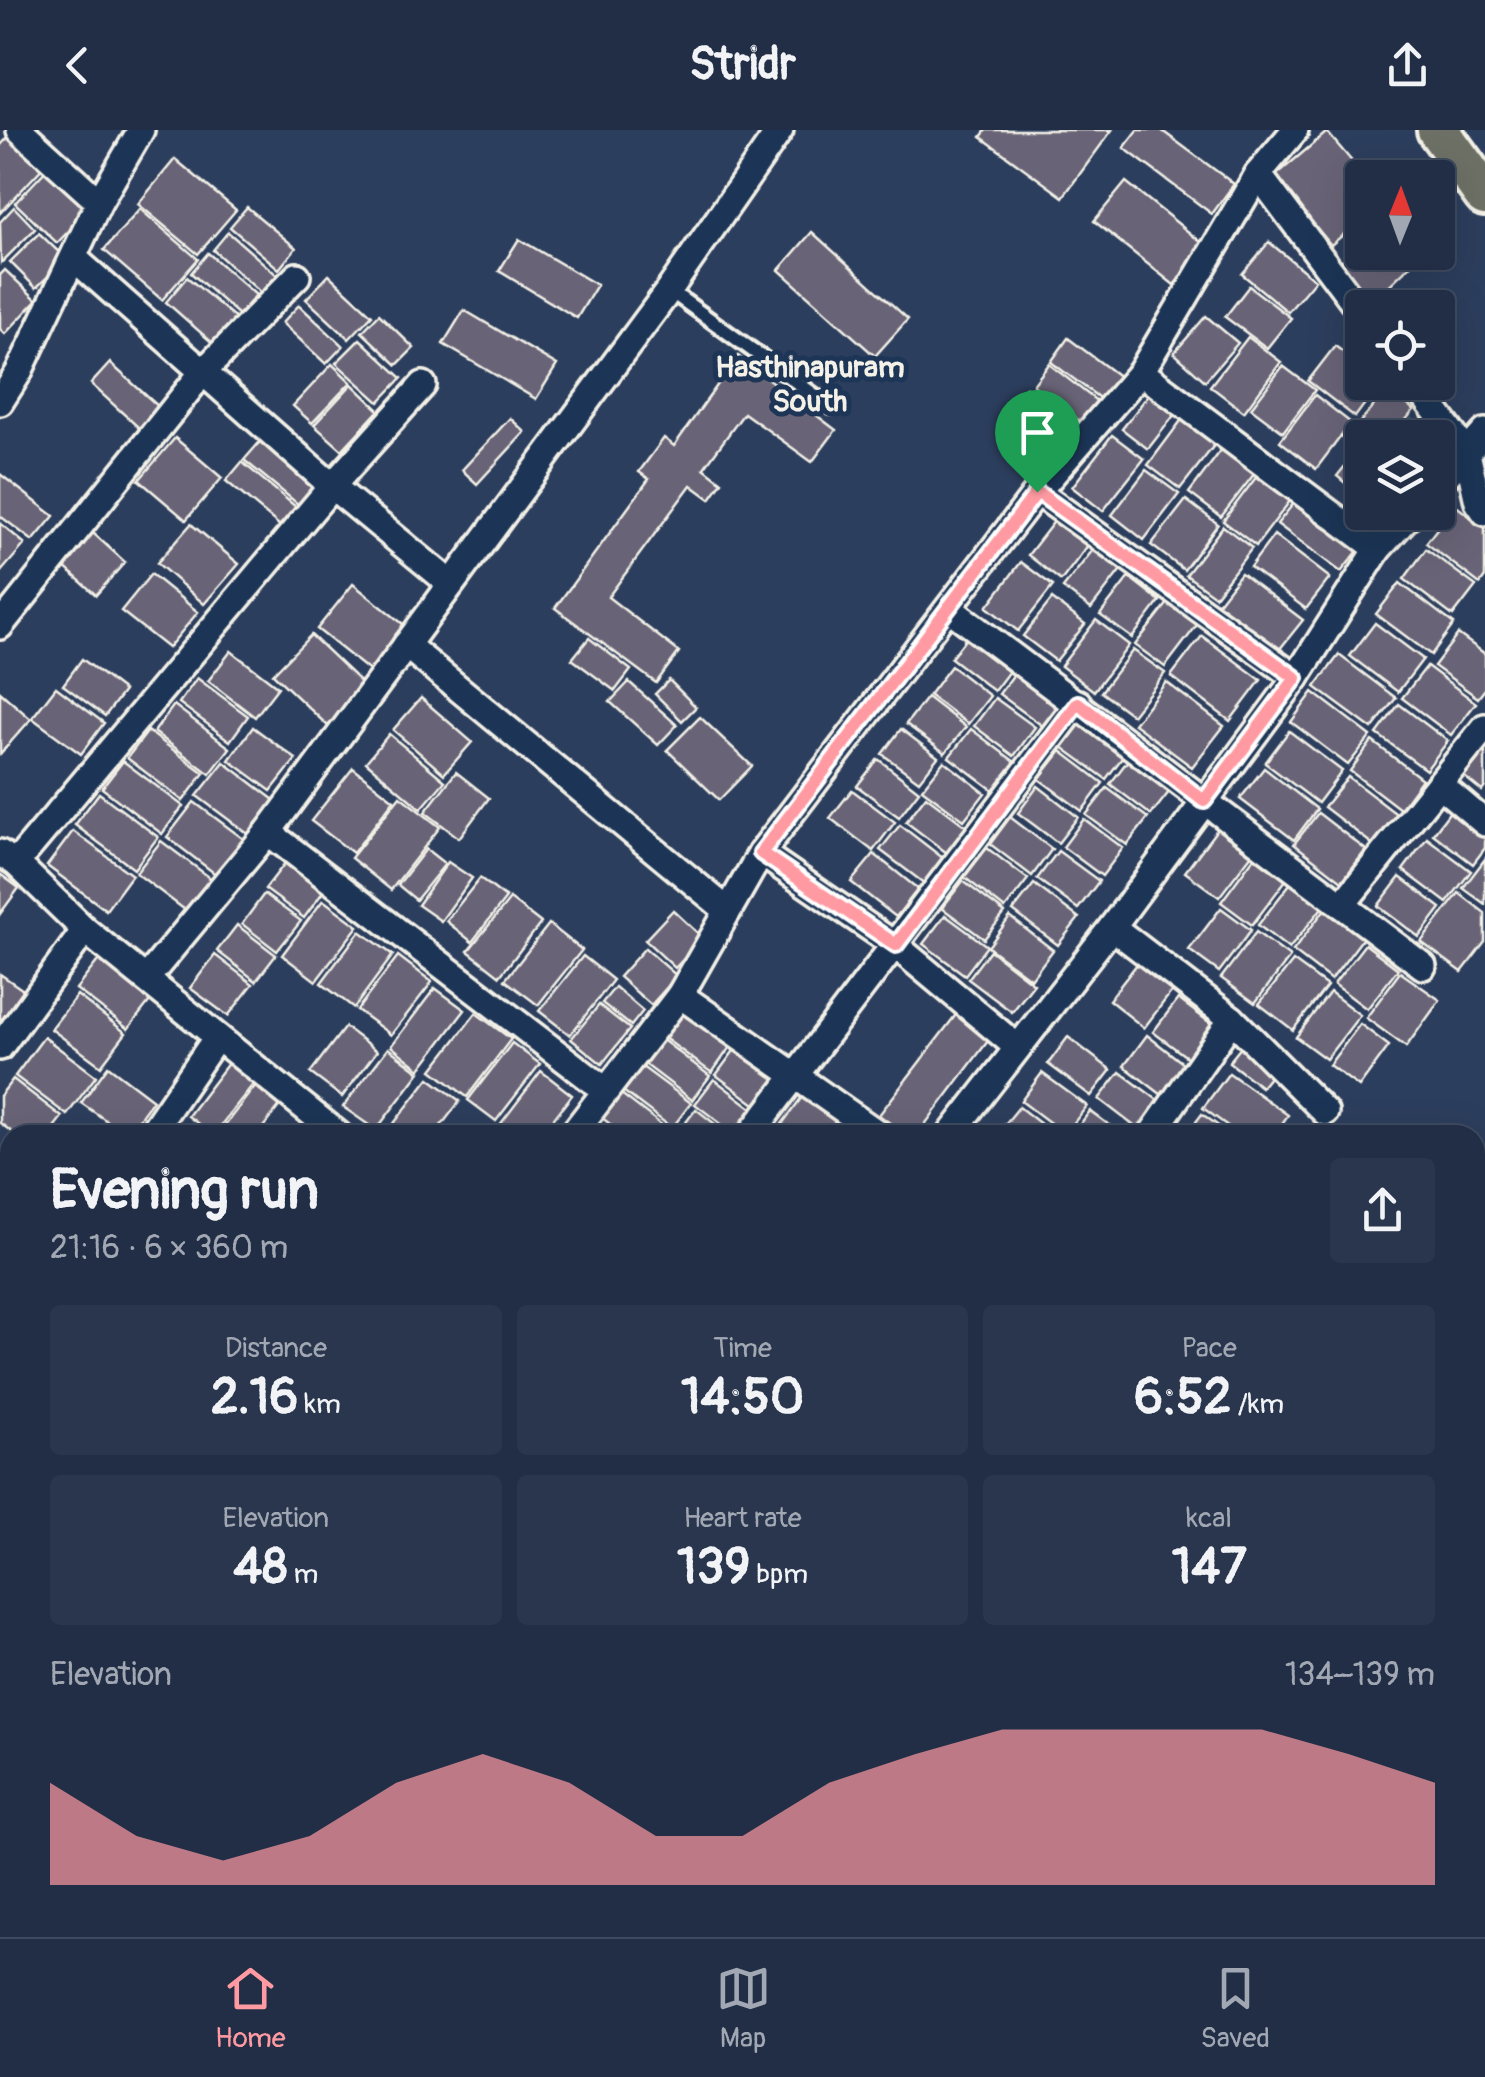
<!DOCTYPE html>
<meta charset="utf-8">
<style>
:root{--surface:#212e46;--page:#29364d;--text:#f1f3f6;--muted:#a2a8b3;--line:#3e4a5f;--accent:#ff9aa2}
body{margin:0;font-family:Pangolin,sans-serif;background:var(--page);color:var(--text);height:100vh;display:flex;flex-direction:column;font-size:38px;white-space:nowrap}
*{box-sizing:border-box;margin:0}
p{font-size:32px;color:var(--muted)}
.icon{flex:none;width:55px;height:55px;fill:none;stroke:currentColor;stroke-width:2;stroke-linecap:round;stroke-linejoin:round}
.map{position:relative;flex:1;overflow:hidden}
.drawer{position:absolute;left:0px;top:995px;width:1485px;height:812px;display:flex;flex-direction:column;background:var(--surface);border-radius:30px 30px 0 0;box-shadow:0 10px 40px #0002,0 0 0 2px var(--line)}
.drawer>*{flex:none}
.needle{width:65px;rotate:1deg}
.controls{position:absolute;left:1345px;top:30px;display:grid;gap:20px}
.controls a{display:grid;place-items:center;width:110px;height:110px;border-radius:10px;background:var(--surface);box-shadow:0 10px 40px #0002,0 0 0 2px var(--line);font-size:50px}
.pin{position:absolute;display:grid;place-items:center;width:85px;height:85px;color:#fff;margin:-102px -42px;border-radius:50% 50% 50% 0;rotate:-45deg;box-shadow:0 0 10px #0007}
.pin .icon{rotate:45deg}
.round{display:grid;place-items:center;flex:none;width:105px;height:105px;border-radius:10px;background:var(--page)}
.headline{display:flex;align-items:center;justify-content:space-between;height:170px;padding:0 50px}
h1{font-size:55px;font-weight:700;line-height:75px}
.stats{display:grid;grid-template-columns:repeat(3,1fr);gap:15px;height:170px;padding:10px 50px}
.stats div{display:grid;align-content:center;border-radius:10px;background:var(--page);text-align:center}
.stats b{font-size:50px;font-weight:700}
.stats small{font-size:28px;font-weight:400}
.stats p{font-size:28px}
.chart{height:280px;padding:20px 50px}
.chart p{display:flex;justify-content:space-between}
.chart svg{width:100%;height:180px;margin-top:10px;fill:var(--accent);opacity:.7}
header{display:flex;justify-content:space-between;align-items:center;height:130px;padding:0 50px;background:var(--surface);font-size:45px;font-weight:700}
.dock{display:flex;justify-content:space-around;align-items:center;height:140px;border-top:2px solid var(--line);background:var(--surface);font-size:28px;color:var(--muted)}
.dock a{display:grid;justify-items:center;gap:5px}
.dock .current{color:var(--accent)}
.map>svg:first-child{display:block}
.building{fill:#686376;stroke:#f4f1e8;stroke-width:2.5}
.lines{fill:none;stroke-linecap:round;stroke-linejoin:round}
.service-casing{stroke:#f4f1e8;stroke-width:20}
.minor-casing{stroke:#f4f1e8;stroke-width:32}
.tertiary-casing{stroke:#f4f1e8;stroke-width:40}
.primary-casing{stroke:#f4f1e8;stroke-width:48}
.service{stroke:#1d3557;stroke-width:12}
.minor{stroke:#1d3557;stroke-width:25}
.tertiary{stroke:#1d3557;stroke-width:32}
.primary{stroke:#6c7065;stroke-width:40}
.route-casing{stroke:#fff;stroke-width:20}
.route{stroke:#ff9aa2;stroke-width:12}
.labels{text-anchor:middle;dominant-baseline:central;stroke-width:10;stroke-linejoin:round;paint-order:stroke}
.neighbourhood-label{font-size:30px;font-weight:bold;fill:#f4f1e8;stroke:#1d3557}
</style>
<header><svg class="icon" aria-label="back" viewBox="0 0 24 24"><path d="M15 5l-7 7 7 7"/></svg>Stridr<svg class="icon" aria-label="share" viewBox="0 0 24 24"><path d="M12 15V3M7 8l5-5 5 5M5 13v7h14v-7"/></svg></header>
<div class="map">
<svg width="1485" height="1807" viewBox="0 0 1485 1807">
<rect width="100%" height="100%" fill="#2c3e5d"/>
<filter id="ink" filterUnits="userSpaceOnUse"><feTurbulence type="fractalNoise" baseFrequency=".01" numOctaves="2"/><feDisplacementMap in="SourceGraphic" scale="20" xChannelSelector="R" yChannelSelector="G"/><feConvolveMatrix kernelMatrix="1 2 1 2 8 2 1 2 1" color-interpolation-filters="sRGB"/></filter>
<g filter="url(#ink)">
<g class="building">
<path d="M986,0H1112L1063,67L981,7Z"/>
<path d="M1138,0H1161L1234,54L1212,84L1124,18Z"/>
<path d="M13,2L47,33L0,83V16Z"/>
<path d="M1327,2L1366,48H1362V89L1331,115L1274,47Z"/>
<path d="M175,29L236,80L198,124L138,74Z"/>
<path d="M50,36L92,77L57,113L15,73Z"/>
<path d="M1126,52L1206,116L1174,155L1094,91Z"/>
<path d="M14,77L35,99L1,133L0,92Z"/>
<path d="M247,77L296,118L279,139L230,97Z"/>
<path d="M140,79L198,129L162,170L104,120Z"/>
<path d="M228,102L277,145L261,163L213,120Z"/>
<path d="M812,102L908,189L875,226L779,140Z"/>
<path d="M39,103L66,129L36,158L10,132Z"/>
<path d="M519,109L597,155L577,188L499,141Z"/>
<path d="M1362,111V122H1424L1371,173L1336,136Z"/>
<path d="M1269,112L1315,150L1288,182L1242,144Z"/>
<path d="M208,123L256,165L239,185L191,143Z"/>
<path d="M5,140L37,170L5,204L0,199V145Z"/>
<path d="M329,145L372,185L349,209L306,169Z"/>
<path d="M187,147L239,191L216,216L166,172Z"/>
<path d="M1249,156L1291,188L1267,218L1225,187Z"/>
<path d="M299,175L343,216L326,234L282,193Z"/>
<path d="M464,180L557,235L536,269L443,214Z"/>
<path d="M379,184L414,218L397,235L362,202Z"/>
<path d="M1206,186L1238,213L1205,251L1174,223Z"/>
<path d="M1248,207L1281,232L1244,282L1210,256Z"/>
<path d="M1068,208L1120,247L1102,270L1051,232Z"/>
<path d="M360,209L402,248L379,272L336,233Z"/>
<path d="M1335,216L1362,236V252H1381L1355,287L1308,251Z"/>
<path d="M738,226L836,300L812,332L744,283L704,338L722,352L710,369L691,355L608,467L679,522L656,553L555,478L649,349L639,342L664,308L674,316Z"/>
<path d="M110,233L159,277L139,298L91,254Z"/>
<path d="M332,234L351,252L312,293L293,276Z"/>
<path d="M1049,234L1098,272L1082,293L1033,255Z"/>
<path d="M1283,236L1315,260L1283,302L1251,278Z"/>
<path d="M352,254L379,280L342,320L314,295Z"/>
<path d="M1026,257L1077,297L1058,321L1007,281Z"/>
<path d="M1153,259L1179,279L1148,319L1122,299Z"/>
<path d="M1388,259L1414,280L1391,308H1362V317L1349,305Z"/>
<path d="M1315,265L1351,293L1316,339L1280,311Z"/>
<path d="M510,288L525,302L477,354L462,340Z"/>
<path d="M1183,288L1216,313L1180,359L1148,335Z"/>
<path d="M1412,290L1432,308H1397Z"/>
<path d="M1112,305L1144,329L1103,381L1072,357Z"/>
<path d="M265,306L319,352L299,375L244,330Z"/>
<path d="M175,308L222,348L186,390L139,350Z"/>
<path d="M1225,315L1258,339L1221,387L1189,363Z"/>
<path d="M1358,320L1362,324V367L1337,346Z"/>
<path d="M242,332L296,377L280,396L226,351Z"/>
<path d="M1146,340L1179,364L1144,410L1112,385Z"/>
<path d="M1260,342L1293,367L1256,416L1223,391Z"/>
<path d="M0,344L54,386L33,411L0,386Z"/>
<path d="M1298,368L1362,416L1341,442L1277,394Z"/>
<path d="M1186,370L1218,394L1184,440L1151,415Z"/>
<path d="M1455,375L1485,398V447L1480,454L1426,413Z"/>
<path d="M1059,385L1092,410L1061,451L1028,425Z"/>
<path d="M0,393L25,414L0,443Z"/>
<path d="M191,394L239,434L204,474L157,433Z"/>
<path d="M1223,396L1252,418L1215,466L1186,445Z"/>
<path d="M93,403L125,432L96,465L63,436Z"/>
<path d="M1274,405L1330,448L1306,479L1250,437Z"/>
<path d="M1096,416L1123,437L1091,479L1063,458Z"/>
<path d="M1426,419L1476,456L1453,486L1404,449Z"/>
<path d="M1021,432L1053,456L1018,501L987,477Z"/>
<path d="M1241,443L1303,490L1279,520L1217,474Z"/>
<path d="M151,444L198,482L168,518L121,481Z"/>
<path d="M1129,447L1160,471L1132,508L1100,485Z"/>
<path d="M1400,453L1454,494L1431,525L1376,484Z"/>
<path d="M353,454L408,498L371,542L317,499Z"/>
<path d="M1052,469L1085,494L1056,531L1023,506Z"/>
<path d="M1168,473L1197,495L1165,537L1135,515Z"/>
<path d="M1096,490L1129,515L1094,561L1061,536Z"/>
<path d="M1375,493L1423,529L1398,562L1350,526Z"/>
<path d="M973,499L1016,532L994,561L951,528Z"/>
<path d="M1458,504L1485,524V559L1478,568L1434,536Z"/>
<path d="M311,505L368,559L330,598L273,544Z"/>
<path d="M1202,506L1261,550L1230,591L1171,546Z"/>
<path d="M589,508L631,540L615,561L572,529Z"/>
<path d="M1133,520L1165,543L1132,585L1101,562Z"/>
<path d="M231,521L278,557L255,587L208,551Z"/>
<path d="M1339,525L1396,568L1372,599L1315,557Z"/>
<path d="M82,529L124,561L105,586L63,555Z"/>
<path d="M1021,535L1070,572L1048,600L999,564Z"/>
<path d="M951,536L990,566L968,594L929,565Z"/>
<path d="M1427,536L1476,573L1451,605L1402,568Z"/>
<path d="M197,548L248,586L230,611L179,573Z"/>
<path d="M669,550L696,577L682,591L655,564Z"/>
<path d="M629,552L677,595L658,615L610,572Z"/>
<path d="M1166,552L1224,596L1192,637L1134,594Z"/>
<path d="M56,557L104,593L81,624L32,588Z"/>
<path d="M0,562L31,589L0,624Z"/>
<path d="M1313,562L1371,606L1348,635L1291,592Z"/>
<path d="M927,567L966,597L945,623L906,594Z"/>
<path d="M421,568L472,612L444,644L393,600Z"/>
<path d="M995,568L1035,597L1014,626L974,596Z"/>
<path d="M1399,574L1448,611L1426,640L1377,604Z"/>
<path d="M174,575L230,618L210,644L154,602Z"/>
<path d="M700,587L752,636L719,670L667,620Z"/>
<path d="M1085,587L1128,620L1106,649L1062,617Z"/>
<path d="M253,597L296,629L271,661L229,630Z"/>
<path d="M901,599L938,627L919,651L882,624Z"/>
<path d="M971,599L1015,632L993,660L949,627Z"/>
<path d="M148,601L204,643L183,671L127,628Z"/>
<path d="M1289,601L1342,641L1318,673L1265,633Z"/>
<path d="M389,604L445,651L421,679L366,632Z"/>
<path d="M1372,611L1422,649L1400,679L1350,641Z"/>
<path d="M1485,613V657L1482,661L1461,644Z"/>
<path d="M1061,621L1103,653L1082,681L1039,649Z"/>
<path d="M1131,626L1173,657L1151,685L1110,654Z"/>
<path d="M878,629L919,661L899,687L857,656Z"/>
<path d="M123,631L183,676L162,704L102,658Z"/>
<path d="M944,631L985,663L964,690L922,659Z"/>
<path d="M224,632L282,676L256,710L197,666Z"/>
<path d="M353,638L394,670L353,723L311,691Z"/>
<path d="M1264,638L1317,679L1294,710L1240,669Z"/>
<path d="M456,642L489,668L459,708L425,682Z"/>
<path d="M1348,647L1399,686L1376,717L1324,677Z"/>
<path d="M1038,656L1078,687L1058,713L1018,683Z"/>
<path d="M1107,658L1148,688L1127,715L1086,685Z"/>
<path d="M852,660L895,692L873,721L830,688Z"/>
<path d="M99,663L158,707L134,739L75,695Z"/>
<path d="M400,666L440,697L391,760L351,728Z"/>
<path d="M926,666L967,697L947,723L906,692Z"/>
<path d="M194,672L249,713L222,749L167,707Z"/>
<path d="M1454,676L1485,700V718L1473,734L1433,704Z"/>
<path d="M1318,683L1366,720L1342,751L1294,714Z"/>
<path d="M1010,687L1052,719L1032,746L990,714Z"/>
<path d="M1084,689L1123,718L1102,746L1063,717Z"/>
<path d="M900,695L948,732L929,757L880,720Z"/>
<path d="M1218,698L1252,724L1219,767L1185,742Z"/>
<path d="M73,701L132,745L106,780L47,736Z"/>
<path d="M1427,708L1471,741L1447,773L1403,740Z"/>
<path d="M161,711L217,753L193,786L136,743Z"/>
<path d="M987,718L1028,749L1005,779L964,747Z"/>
<path d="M426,719L445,734L416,770L398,755Z"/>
<path d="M1058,721L1099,751L1078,779L1037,749Z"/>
<path d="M874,724L918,759L896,787L851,752Z"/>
<path d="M1255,726L1286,750L1252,795L1221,772Z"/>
<path d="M1485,729V774L1463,758Z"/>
<path d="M448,732L472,748L441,791L418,775Z"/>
<path d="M285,733L323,762L304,788L265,759Z"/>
<path d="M0,744L19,758L0,784Z"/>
<path d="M1400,747L1441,778L1419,807L1378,776Z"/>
<path d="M480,748L506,768L472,812L446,791Z"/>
<path d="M1293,750L1325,774L1289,819L1258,795Z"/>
<path d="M963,751L1005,783L984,809L942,778Z"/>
<path d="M1034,754L1079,788L1058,815L1013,781Z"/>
<path d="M1459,763L1485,783V812L1462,842L1421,812Z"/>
<path d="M264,764L301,791L277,821L242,794Z"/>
<path d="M510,769L541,793L500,846L468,821Z"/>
<path d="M323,770L358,796L316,851L282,825Z"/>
<path d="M1221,778L1251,800L1219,842L1189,820Z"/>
<path d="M1325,779L1363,808L1331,850L1293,821Z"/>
<path d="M673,780L703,808L675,838L645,810Z"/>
<path d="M945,785L987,816L965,845L923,814Z"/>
<path d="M1010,787L1053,820L1031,849L988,817Z"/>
<path d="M549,794L582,820L538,875L505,850Z"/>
<path d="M237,795L276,825L256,851L217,821Z"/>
<path d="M360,801L393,825L354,878L321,853Z"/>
<path d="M1256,802L1290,827L1255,873L1221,848Z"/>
<path d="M1365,814L1398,839L1367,879L1334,854Z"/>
<path d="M645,818L677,846L651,875L619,847Z"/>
<path d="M990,820L1034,854L1012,882L968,849Z"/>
<path d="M215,825L253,854L228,886L190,858Z"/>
<path d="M398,826L432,852L391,905L357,880Z"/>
<path d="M583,826L613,850L570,905L539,881Z"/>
<path d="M101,827L153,867L128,899L76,859Z"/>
<path d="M1293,831L1327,856L1293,900L1259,874Z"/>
<path d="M1137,834L1172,861L1144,898L1109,870Z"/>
<path d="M1400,842L1440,870L1406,917L1366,888Z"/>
<path d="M0,844L29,864L8,893L0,888Z"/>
<path d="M615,857L643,881L631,896L602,873Z"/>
<path d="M435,858L465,880L420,939L391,916Z"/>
<path d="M1330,862L1360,885L1326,929L1296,907Z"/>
<path d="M77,865L126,903L101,936L51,899Z"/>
<path d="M1178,869L1217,898L1192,931L1153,902Z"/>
<path d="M599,875L630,899L602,934L571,909Z"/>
<path d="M682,882L730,917L712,943L663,907Z"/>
<path d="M958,882L991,907L917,1005H906L879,985Z"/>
<path d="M476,883L511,909L467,967L432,940Z"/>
<path d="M1360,894L1389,916L1359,957L1329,935Z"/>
<path d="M345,897L377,921L342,967L310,943Z"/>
<path d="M1147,905L1189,938L1166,968L1124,936Z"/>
<path d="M44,907L96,946L67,985L15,946Z"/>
<path d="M1068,907L1111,940L1091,966L1048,934Z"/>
<path d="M660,908L710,946L692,970L642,932Z"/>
<path d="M512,913L540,934L496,991L468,970Z"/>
<path d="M1242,916L1274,941L1261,957L1229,932Z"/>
<path d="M388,918L420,942L376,1000L343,977Z"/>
<path d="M736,918L780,951L759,977L716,945Z"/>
<path d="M229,932L255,952L213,1005L188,986Z"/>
<path d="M108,936L153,970L127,1005L81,973Z"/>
<path d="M641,936L691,973L672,998L623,961Z"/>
<path d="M541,941L572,965L541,1005H510L499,996Z"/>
<path d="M1120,942L1163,974L1142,1002L1099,969Z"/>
<path d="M1042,943L1087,976L1065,1004L1021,971Z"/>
<path d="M1229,943L1288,985L1274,1005H1240L1203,978Z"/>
<path d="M429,948L460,971L434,1005H385Z"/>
<path d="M13,949L62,987L48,1005H16L0,993V966Z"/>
<path d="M714,949L752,978L733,1003L695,974Z"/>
<path d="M256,955L281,974L257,1005H217Z"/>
<path d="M620,963L671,1002L669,1005H624L601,987Z"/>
<path d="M802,967L843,997L837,1005H797L782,994Z"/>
<path d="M1019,977L1055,1005L997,1004Z"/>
<path d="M696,979L729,1005L677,1004Z"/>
<path d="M1090,981L1123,1005H1072Z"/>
<path d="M1202,984L1231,1005H1186Z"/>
<path d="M0,1112L10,1118V1155L0,1171Z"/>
<path d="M10,1165V1278L8,1281L0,1276V1181Z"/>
<path d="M10,1297V1333L0,1328V1315Z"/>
<path d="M1475,1497L1485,1507V1552L1475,1562Z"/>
<path d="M10,1731L12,1798L3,1807L0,1805V1747Z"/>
<path d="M1476,1786L1485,1790V1807H1467L1471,1798H1475Z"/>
<path d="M329,1798H379L374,1807H324Z"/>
<path d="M407,1798H462L457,1807H424Z"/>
<path d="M535,1798H553L571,1807H529Z"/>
<path d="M1371,1798H1403L1399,1807H1367Z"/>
<path d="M1411,1798H1460L1456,1807H1407Z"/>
</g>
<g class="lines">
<g class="service-casing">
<path id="service" d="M669,160L831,277"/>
</g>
<g class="minor-casing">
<g id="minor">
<path d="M20,0L99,72"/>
<path d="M1258,44L1362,183"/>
<path d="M74,128L332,356L451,454"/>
<path d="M1141,242L1378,419"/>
<path d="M1414,252L1467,323L1478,372L1485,382"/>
<path d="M0,272L19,242L99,72L141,0"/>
<path d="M1438,355L1485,302"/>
<path d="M1037,362L1296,548"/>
<path d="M950,479L1423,836"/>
<path d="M0,496L203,242L297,146"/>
<path d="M406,515L728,781"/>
<path d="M1439,654L1485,693"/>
<path d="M268,702L605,960"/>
<path d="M0,723L16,733L85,800L339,1005"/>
<path d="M761,723L895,815L1017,917"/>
<path d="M16,733L332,356L423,255"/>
<path d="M1342,775L1485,597"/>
<path d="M1112,797L1232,889L1325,982"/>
<path d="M146,849L268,702L669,160L780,0"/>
<path d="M680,865L880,1005"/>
<path d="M0,917L85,800"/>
<path d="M150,1005L217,907"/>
<path d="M572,1005L680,865L761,723L1037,362L1141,242L1258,44L1295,0"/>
<path d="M750,1005L1078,573"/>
<path d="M950,1005L1112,797L1296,548L1378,419L1412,382"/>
<path d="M1151,1005L1232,889"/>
<path d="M1475,1151L1485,1140"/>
<path d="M0,1407L10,1413"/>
<path d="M0,1454L10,1437"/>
<path d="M1475,1577L1485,1565"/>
<path d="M1475,1659L1485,1664"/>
<path d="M0,1683L10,1689"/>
<path d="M181,1798L196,1807"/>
<path d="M609,1798L626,1807"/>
<path d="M249,1807L254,1798"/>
<path d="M1007,1807L1012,1798"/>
</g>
</g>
<g class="tertiary-casing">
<g id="tertiary">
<path d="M0,1086L10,1092"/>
<path d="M1119,1798L1142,1807"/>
</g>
</g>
<g class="primary-casing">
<path id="primary" d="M1438,0L1485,65"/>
</g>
<use href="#service" class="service"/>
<use href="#minor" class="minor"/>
<use href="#tertiary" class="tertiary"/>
<use href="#primary" class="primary"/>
</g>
</g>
<g class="lines" filter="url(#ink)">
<g class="route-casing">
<path id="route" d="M1037,362L1296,548L1204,671L1078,573L896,815L761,723Z"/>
</g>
<use href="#route" class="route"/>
</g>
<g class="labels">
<g class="neighbourhood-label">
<text x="810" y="237">Hasthinapuram<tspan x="810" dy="34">South</tspan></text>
</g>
</g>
</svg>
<div class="controls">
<a><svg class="needle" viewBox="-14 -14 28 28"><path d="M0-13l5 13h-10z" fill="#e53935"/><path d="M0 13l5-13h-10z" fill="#a2a8b3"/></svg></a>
<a><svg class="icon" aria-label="locate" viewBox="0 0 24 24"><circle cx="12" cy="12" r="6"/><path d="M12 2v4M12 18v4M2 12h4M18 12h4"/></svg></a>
<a><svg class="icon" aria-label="layers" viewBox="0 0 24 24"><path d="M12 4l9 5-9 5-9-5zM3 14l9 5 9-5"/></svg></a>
</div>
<div class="pin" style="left:1037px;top:362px;background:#1e9e55"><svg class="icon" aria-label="arrive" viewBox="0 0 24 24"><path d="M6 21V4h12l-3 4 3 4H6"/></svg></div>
<section class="drawer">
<div class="headline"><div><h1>Evening run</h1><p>21:16 · 6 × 360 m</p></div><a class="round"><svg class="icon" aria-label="share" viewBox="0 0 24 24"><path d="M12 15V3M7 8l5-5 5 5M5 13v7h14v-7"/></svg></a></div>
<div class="stats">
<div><p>Distance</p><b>2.16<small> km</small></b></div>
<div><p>Time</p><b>14:50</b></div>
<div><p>Pace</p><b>6:52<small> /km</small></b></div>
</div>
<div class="stats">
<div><p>Elevation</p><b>48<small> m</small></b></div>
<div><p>Heart rate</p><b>139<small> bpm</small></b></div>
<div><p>kcal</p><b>147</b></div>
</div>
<div class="chart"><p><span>Elevation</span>134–139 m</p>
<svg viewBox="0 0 160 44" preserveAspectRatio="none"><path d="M0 44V19L10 32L20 38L30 32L40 19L50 12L60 19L70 32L80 32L90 19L100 12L110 6L120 6L130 6L140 6L150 12L160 19V44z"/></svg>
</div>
</section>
</div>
<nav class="dock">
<a class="current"><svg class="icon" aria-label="home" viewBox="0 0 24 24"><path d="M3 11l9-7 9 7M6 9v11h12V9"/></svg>Home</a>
<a><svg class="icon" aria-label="map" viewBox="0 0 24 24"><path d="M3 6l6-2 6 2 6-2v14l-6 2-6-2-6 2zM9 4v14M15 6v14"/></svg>Map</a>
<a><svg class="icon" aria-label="saved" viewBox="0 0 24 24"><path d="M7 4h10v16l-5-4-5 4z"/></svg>Saved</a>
</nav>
